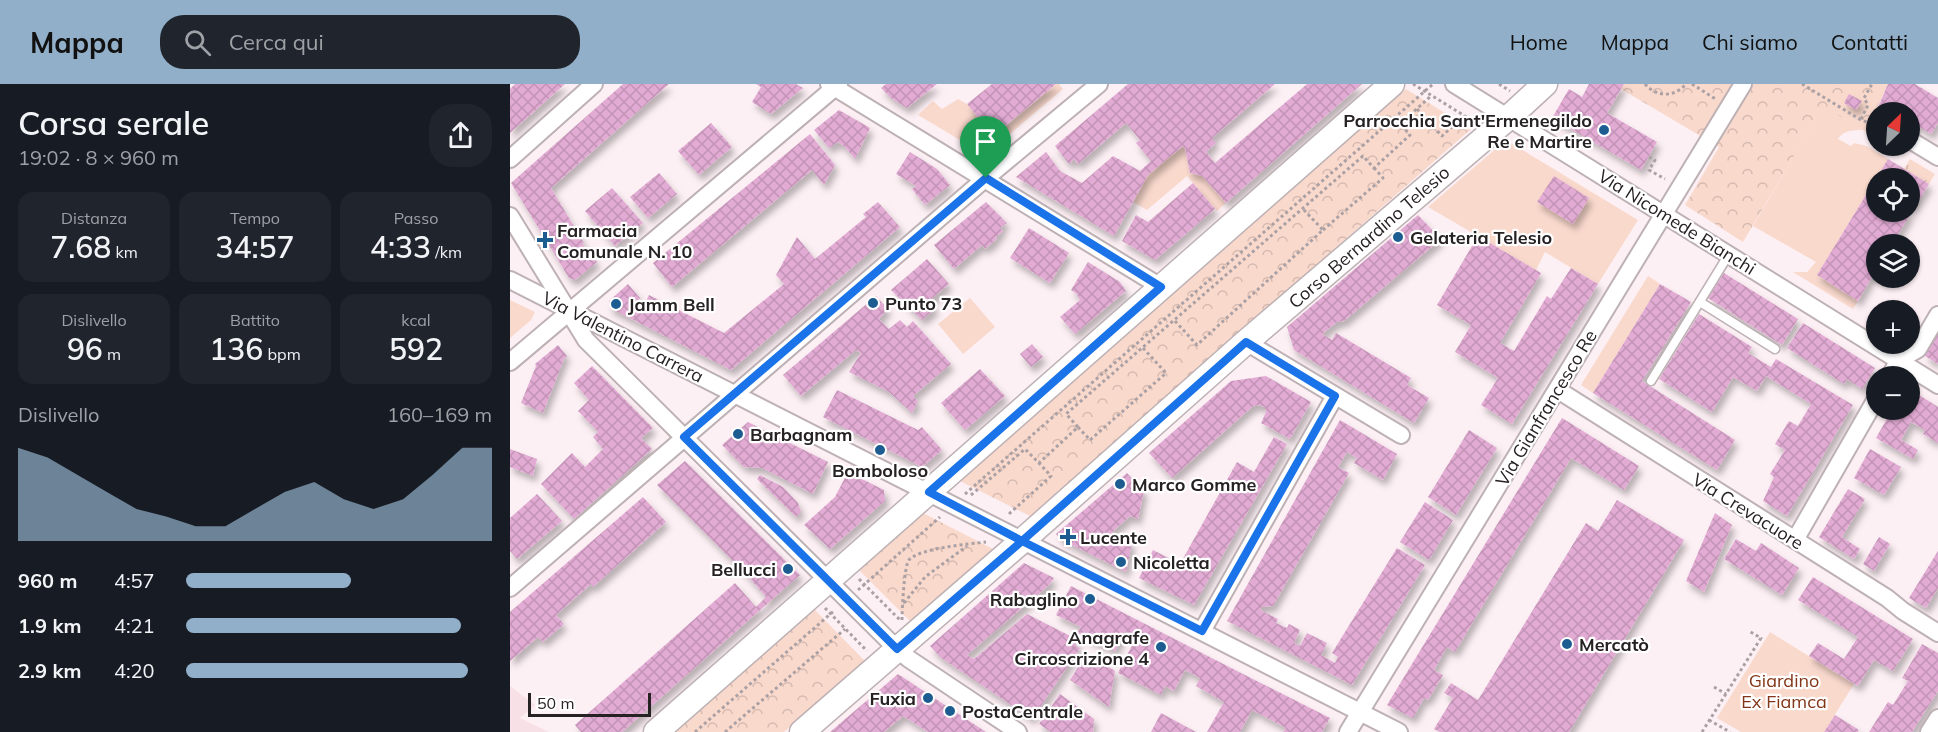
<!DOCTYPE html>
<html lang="it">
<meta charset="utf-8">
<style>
:root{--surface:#171b24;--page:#20242c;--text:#f1f3f6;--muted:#9ea1a6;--accent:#91afc9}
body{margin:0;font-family:Mulish,sans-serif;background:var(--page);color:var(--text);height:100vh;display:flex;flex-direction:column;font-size:22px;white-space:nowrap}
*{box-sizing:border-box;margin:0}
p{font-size:20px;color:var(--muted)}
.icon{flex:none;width:33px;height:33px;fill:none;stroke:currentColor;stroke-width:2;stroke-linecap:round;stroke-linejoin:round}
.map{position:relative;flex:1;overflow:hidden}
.details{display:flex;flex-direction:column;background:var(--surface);width:510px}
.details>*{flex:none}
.needle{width:39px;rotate:25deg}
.buttons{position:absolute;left:1356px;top:18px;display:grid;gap:12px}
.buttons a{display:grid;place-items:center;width:54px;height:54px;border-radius:50%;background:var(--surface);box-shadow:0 2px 4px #0004;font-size:30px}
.scale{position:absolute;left:18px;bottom:15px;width:123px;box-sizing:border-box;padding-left:6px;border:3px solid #262122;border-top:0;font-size:16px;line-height:21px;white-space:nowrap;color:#262122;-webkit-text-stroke:4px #fff;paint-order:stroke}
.pin{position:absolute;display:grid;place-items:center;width:51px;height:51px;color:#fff;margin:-62px -26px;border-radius:50% 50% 50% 0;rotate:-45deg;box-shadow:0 0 6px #0007}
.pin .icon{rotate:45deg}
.round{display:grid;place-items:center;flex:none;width:63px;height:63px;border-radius:24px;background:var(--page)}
.headline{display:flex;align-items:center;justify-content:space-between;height:102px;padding:0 18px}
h1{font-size:33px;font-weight:600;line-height:45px}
.figures{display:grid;grid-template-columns:repeat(3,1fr);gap:9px;height:102px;padding:6px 18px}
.figures div{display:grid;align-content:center;border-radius:15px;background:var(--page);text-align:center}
.figures b{font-size:30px;font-weight:600}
.figures small{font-size:16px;font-weight:400}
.figures p{font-size:16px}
.chart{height:168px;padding:12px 18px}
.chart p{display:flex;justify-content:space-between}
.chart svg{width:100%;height:108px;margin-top:6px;fill:var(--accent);opacity:.7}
ul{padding:0 18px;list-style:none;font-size:20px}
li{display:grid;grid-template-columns:96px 72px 1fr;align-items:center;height:45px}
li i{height:15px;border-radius:8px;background:var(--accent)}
header{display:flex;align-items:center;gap:36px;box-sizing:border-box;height:84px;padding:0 30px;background:var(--accent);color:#111}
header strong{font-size:28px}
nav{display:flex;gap:33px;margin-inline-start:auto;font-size:21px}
.search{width:420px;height:54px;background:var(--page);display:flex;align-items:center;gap:15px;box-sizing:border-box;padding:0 21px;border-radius:24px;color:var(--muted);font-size:22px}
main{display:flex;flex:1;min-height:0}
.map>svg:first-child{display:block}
.built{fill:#f7e1e7}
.grass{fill:url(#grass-tufts)}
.park{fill:url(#park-crowns)}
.garden{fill:#fad9cd}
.building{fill:url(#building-cross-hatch);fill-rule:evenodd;filter:url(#shadow)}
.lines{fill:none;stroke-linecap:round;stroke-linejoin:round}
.lane-casing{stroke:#bdb1b4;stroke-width:11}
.street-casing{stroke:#bdb1b4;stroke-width:20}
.secondary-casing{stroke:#bdb1b4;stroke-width:27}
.path{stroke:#aba1a4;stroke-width:3;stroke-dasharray:3 3;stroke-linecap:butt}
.lane{stroke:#fff;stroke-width:8}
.street{stroke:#fff;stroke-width:16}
.secondary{stroke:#fff;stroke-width:24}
.route-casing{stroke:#fff;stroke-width:12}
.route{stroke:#1a73e8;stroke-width:8}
.poi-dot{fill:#1c5c91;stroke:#fff;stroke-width:2}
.labels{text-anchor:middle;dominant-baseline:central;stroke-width:4.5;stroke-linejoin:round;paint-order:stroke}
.poi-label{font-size:18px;font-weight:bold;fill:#262122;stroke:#fff;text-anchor:start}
.street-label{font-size:18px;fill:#262122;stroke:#fff}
.park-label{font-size:18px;fill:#833617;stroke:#fff}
</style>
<header>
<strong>Mappa</strong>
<div class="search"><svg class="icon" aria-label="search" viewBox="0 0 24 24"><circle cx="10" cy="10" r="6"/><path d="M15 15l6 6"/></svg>Cerca qui</div>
<nav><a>Home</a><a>Mappa</a><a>Chi siamo</a><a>Contatti</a></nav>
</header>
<main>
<section class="details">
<div class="headline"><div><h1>Corsa serale</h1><p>19:02 · 8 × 960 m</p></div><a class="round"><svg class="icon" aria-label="share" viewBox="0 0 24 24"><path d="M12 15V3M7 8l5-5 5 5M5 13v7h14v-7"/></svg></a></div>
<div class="figures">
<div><p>Distanza</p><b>7.68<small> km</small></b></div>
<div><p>Tempo</p><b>34:57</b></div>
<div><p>Passo</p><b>4:33<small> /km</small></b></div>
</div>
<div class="figures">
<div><p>Dislivello</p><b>96<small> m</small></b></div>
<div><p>Battito</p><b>136<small> bpm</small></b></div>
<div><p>kcal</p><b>592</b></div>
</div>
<div class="chart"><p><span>Dislivello</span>160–169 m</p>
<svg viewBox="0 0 160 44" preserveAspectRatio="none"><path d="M0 44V6L10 10L20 17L30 24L40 31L50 34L60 38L70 38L80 31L90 24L100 20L110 27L120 31L130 27L140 17L150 6L160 6V44z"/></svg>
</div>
<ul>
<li><b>960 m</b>4:57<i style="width:54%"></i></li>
<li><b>1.9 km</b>4:21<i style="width:90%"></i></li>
<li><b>2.9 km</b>4:20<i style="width:92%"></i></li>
</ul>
</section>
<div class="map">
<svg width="1428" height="648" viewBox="0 0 1428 648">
<defs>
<pattern id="grass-tufts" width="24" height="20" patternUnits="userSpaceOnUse" patternTransform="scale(1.5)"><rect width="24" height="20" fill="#fad9cd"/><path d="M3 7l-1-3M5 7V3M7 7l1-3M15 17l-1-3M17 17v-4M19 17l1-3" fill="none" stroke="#d6bab0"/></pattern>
<pattern id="park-crowns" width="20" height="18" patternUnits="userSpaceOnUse" patternTransform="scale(1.5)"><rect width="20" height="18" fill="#fad9cd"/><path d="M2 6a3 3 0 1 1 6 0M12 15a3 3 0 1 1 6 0" fill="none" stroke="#d6bab0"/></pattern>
<pattern id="building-cross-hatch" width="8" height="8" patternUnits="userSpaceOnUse" patternTransform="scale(1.5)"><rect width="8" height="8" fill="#e2abd4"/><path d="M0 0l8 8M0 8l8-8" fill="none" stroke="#c293b6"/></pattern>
<filter id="shadow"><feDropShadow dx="3.5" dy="6" stdDeviation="3" flood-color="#0004"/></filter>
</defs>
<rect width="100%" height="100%" fill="#fdf0f4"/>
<path class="built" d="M0,602L25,621L10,634L39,648H0Z"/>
<path class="grass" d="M1400,75L1425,90L1419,100L1394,85Z"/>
<g class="park">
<path d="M1114,0H1378L1356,48L1313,23L1233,158L1175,121L1209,63L1111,5Z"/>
<path d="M896,5L961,45L520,432L448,396Z"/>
<path d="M411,428L485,466L401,538L347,484Z"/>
<path d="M302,523L355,577L274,648H160Z"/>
</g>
<g class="garden">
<path d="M546,0H549L553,5L475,71L408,31L423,17L432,25L448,15L457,20L484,52Z"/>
<path d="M1313,22L1353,46C1343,46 1334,46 1328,55L1341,62L1344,59L1357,62L1378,75L1307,191L1348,217L1343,225L1283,188H1297L1306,178L1243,142Z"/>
<path d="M996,56L1128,136L1088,200L1035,168L1026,186L918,123Z"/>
<path d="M673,62L675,65L680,89L692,92L716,119L707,127L677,92L637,126L623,118L638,91Z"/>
<path d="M1138,192L1150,200L1083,309L1071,301Z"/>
<path d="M460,214L485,243L453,270L428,240Z"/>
<path d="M0,216L25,228L21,236L0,254Z"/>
<path d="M1260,548L1344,600L1314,648H1231L1207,634Z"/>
</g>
<g class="building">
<path d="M5,0H55L0,49V5Z"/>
<path d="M113,0H159L41,104L74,159L72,160L87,178L65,196L59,194L1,99Z"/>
<path d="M246,0H286L293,4L261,30L242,18L251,3Z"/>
<path d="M376,0H427L397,24L381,14L371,4Z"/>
<path d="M482,0H546L483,52L457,20Z"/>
<path d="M618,0H765L702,54L706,59L696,68L705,79L797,0H852L716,119L692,92L680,89L675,65L673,62L638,91L604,152L506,93L536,68L550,87L572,99L603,72L630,87L641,77L626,59L630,56L616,39L568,80L564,75L559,80L545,62Z"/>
<path d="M1079,0H1114L1097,29L1147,58L1131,86L1042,34L1059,5L1072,13Z"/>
<path d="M1378,0H1405L1428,14V39L1421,50L1400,37V28H1366Z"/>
<path d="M1339,10L1352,17L1346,26L1334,19Z"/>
<path d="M329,26L360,44L345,75L335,63L328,58L319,64L304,46Z"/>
<path d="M201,39L222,63L189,91L168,67Z"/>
<path d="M300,50L325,81L314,101L302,86L162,203L143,179Z"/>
<path d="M400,68L427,85L440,101L415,121L402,105L406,102L386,90Z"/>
<path d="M1378,75L1419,100L1382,160H1366V186L1348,217L1307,191ZM1366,94H1400V128H1366Z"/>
<path d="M149,89L167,110L138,134L120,113Z"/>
<path d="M1044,92L1079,114L1063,140L1027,118Z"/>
<path d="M683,99L705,125L645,176L612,157L626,131L638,138Z"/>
<path d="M102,104L133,139L105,162L75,127Z"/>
<path d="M368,118L390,143L221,286L100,224L99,217L118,200L130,214L123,226L130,229L139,211L214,249L274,200L266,191L287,153L305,175L356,133L353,130Z"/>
<path d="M476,118L497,139L490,144L493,147L485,154L487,155L475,165L472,161L444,185L424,161Z"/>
<path d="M908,131L931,155L834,237L827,238L812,250L822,256L826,249L901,294L897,301L919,314L904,339L784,266L777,243Z"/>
<path d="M519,144L559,169L540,199L500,174Z"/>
<path d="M968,152L1031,189L990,259L1004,267L1037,212L1041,215L1061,184L1088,200L1002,340L971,321L988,294L945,268L961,241L927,221Z"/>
<path d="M417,175L439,200L419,217L426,224L412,236L381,206Z"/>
<path d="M578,178L610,198L616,207L565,250L550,233L570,216L567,210L561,206Z"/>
<path d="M1214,189L1288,235L1272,261L1198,214Z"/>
<path d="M1150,200L1181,218L1132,297L1225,356L1207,386L1083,309Z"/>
<path d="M366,212L378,225L369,235L379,245L390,236L397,243L403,237L441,280L403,312L408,317L402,329L379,308L339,288L351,269L346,266L291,312L273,291Z"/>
<path d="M1189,230L1242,263L1238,269L1261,283L1266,275L1343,321L1277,432L1253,417L1264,393L1260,390L1275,366L1265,360L1279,337L1288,342L1301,320L1256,292L1247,307L1223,293L1202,328L1149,295Z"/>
<path d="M1293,239L1365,284L1352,305L1337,295L1334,300L1277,264Z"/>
<path d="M1428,249V280L1415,272Z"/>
<path d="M522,260L533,273L521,283L510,270Z"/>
<path d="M48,261L57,272L54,275L33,329L11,319L26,282L25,280Z"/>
<path d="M82,282L143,344L131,354L142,365L64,435L31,400L62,369L75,383L93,365L83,353L88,348L68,327L79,316L64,299Z"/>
<path d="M470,285L495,312L455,346L431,319Z"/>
<path d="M756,292L801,318L780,355L751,339L756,328L755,323L748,321L742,323L662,394L639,369L721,297Z"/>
<path d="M1400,305L1428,323V359L1413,350L1415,346L1401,338L1391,356L1408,366L1403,375L1366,354L1382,326H1400Z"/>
<path d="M327,306L408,346L412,343L432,366L412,383L313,333Z"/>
<path d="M1052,334L1129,382L1114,406L1061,374L945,568L937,563L924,586L933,591L918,616L914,614L903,634L877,621Z"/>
<path d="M830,336L887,370L873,396L844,379L847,374L837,368L828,383L839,389L763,522L752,523L750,526L768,535L766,539L777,544L779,540L790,546L784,559L790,562L797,549L817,559L811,571L825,579L828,573L822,569L887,464L915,481L842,601L717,537Z"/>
<path d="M238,338L318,378L303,410L252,384L234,383L212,361Z"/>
<path d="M959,346L987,364L946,431L918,413Z"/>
<path d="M764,353L777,360L684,521L629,494L643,466L670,480L727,378L744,388Z"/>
<path d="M0,365L27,375L23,392L0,383Z"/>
<path d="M1360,365L1391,383L1374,411L1344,394Z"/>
<path d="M175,377L290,491L112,648H71L65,641L225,499L246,523L256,513L236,490L147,401Z"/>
<path d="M338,388L374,406L375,417L320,465L294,441L325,413Z"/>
<path d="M617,389L634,407L628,435L620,432L602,448L622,458L616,488L552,456L546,450Z"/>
<path d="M250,391L273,403L288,419L291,428L286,433L247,395Z"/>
<path d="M1338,405L1355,415L1332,453L1350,465L1344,475L1309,453Z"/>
<path d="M27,410L52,437L7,475L0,467V434Z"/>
<path d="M133,413L156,438L83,503L81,500L46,531L54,540L33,558L28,553L0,577V528Z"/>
<path d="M1107,416L1174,456L1059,648H930L924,645L943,614L934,609L941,599L968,616L1076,439L1088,447Z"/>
<path d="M915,418L943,436L919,476L890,458Z"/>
<path d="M1205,429L1222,441L1194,508L1176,497Z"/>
<path d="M1369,453L1380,460L1364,487L1353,480Z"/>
<path d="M1226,455L1246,467L1251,459L1289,484L1272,511L1214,475Z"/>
<path d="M1428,467V504L1416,524L1399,514Z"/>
<path d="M514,479L544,494L539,501L457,571L464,575L517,530L568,556L565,562L570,564L522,635L430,573L420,562Z"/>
<path d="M1303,493L1403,555L1383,587L1364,576L1348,602L1299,572L1308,559L1334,575L1348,553L1288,516Z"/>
<path d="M561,502L729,588L820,634L812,648H773L776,644L742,626L730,648H697L714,618L686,602L690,594L675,586L664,607L655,602L651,611L608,589L626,553L615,547L605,567L567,549L571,543L546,531Z"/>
<path d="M1412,560L1428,569V607L1402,648H1359L1378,618L1383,621L1398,597L1392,594Z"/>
<path d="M577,569L605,587L599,623L560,596Z"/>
<path d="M388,590L450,631L476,648H418L393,632L374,648H320Z"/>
<path d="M550,610L584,635L583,648H541L529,640Z"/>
<path d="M651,629L686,648H641Z"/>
<path d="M1325,631L1349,646L1348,648H1314Z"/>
</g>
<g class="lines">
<g class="lane-casing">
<g id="lane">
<path d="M1190,218L1265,265"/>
<path d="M1141,297L1219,170"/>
</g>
</g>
<g class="street-casing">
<g id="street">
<path d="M319,0L651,203"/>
<path d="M944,0L1428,301"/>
<path d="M1400,56L1428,73"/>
<path d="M0,75L84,0"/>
<path d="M0,132L76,256L387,565L399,575L508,648"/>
<path d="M0,196L889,648"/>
<path d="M736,258L891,351"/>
<path d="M0,278L329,0"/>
<path d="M1380,292L1389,276L1408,265L1428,231"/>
<path d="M1048,306L1377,514L1393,527L1428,549"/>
<path d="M1285,456L1366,315"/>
<path d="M0,504L476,94L589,0"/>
<path d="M692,547L825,312"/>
<path d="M838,648L1233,0"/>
<path d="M1419,648L1428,634"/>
</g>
</g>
<g class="secondary-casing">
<g id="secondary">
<path d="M146,648L882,0"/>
<path d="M292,648L512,457L736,258L998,34L1035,0"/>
</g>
</g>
<g class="path">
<path d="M903,0L963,37"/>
<path d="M989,0L1000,7"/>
<path d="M1135,0C1146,13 1164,14 1176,0"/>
<path d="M1182,0L1207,16"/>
<path d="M1292,0L1351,36L1366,41"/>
<path d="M907,25L932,52L954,32"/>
<path d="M1351,35L1358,21L1354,14L1362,0"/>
<path d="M1139,73L1145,76L1139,86L1155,95"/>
<path d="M813,146L873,94L864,84"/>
<path d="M665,237L687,261L813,146L793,125"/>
<path d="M568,343L580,356L656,289L633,264"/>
<path d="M455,410L923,0"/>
<path d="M461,411L515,365L529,379L568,343L556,330L853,72L864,84L900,51L890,40L921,12"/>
<path d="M499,430L541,392L529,379"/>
<path d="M349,495L391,537"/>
<path d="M348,506L430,433"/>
<path d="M394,519L415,493L457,462"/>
<path d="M315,524L357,567"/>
<path d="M392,536C392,527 394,482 399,476C409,464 460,460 476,458"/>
<path d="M1204,603L1216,610"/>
<path d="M1199,636L1220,648"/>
<path d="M185,648L325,526"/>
<path d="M215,648L335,545"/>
<path d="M1192,648L1251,554L1239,547"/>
</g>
<use href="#lane" class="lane"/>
<use href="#street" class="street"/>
<use href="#secondary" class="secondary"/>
</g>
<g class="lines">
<g class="route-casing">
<path id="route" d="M476,94L174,353L387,565L512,457L692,547L825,312L736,258L512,457L419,408L651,203L476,94"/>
</g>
<use href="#route" class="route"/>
</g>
<g class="poi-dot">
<circle cx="1094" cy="46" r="6"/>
<circle cx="888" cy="153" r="6"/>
<path d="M32 147h6v6h6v6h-6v6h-6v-6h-6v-6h6z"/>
<circle cx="363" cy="219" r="6"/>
<circle cx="106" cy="220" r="6"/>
<circle cx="228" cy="350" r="6"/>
<circle cx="370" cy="366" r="6"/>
<circle cx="610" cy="400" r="6"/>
<path d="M555 444h6v6h6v6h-6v6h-6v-6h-6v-6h6z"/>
<circle cx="611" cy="478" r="6"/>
<circle cx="278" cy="485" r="6"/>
<circle cx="580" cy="515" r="6"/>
<circle cx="1057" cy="560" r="6"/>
<circle cx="651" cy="563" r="6"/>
<circle cx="418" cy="614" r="6"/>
<circle cx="440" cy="627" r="6"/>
</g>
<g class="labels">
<g class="poi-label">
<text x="1082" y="36" text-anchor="end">Parrocchia Sant'Ermenegildo<tspan x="1082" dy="21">Re e Martire</tspan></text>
<text x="47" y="146">Farmacia<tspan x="47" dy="21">Comunale N. 10</tspan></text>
<text x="900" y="153">Gelateria Telesio</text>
<text x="375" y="219">Punto 73</text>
<text x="118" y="220">Jamm Bell</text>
<text x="240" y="350">Barbagnam</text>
<text x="370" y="386" text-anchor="middle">Bomboloso</text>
<text x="622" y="400">Marco Gomme</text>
<text x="570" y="453">Lucente</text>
<text x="623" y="478">Nicoletta</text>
<text x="266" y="485" text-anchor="end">Bellucci</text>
<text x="568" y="515" text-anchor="end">Rabaglino</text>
<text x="639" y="553" text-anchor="end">Anagrafe<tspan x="639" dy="21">Circoscrizione 4</tspan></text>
<text x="1069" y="560">Mercatò</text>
<text x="406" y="614" text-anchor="end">Fuxia</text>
<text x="452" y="627">PostaCentrale</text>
</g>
<g class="street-label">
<text transform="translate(1167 138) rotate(32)">Via Nicomede Bianchi</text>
<text transform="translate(859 153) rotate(-41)">Corso Bernardino Telesio</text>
<text transform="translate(113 253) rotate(27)">Via Valentino Carrera</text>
<text transform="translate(1036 324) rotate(-59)">Via Gianfrancesco Re</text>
<text transform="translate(1238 427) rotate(32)">Via Crevacuore</text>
</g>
<g class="park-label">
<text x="1274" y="596">Giardino<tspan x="1274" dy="21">Ex Fiamca</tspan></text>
</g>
</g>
</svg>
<div class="buttons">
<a><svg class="needle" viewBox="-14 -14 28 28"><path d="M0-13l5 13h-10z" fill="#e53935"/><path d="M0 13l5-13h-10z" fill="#9ea1a6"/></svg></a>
<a><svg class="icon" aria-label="locate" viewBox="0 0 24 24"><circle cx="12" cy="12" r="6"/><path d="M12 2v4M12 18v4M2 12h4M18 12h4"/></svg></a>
<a><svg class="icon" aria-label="layers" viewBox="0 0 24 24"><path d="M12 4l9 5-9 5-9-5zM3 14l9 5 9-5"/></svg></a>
<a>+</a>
<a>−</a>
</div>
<div class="scale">50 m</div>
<div class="pin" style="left:476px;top:94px;background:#1e9e55"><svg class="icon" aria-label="arrive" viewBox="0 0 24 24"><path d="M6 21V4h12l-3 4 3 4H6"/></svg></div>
</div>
</main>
